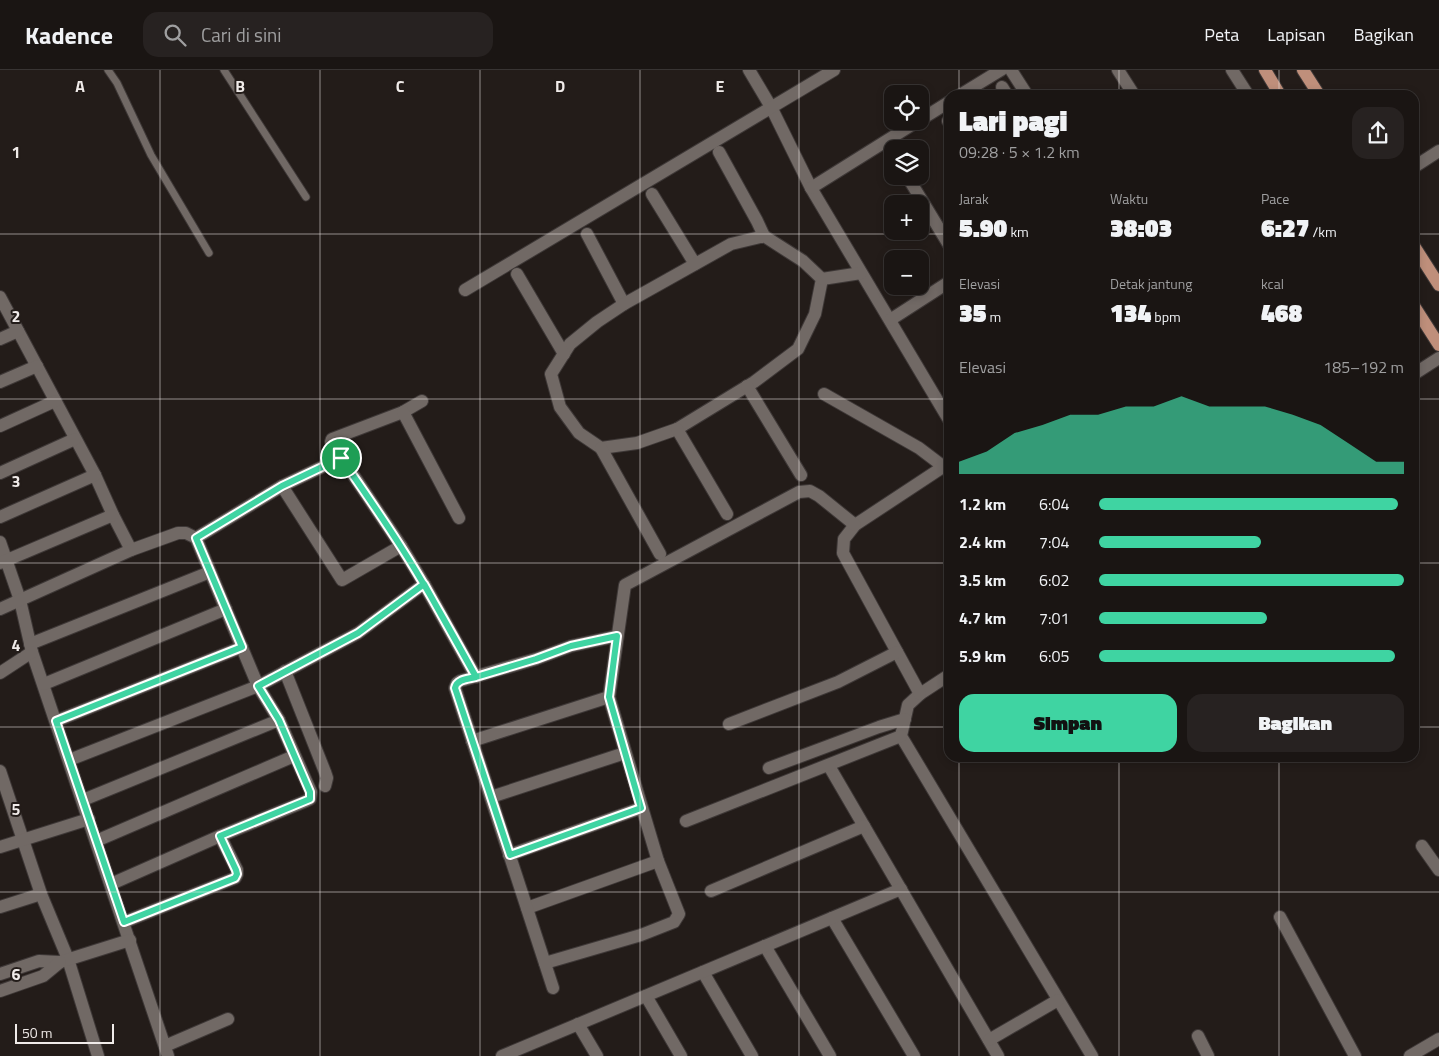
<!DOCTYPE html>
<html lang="id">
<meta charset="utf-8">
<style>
:root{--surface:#1a1513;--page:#272221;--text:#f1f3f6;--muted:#9f9fa0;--line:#383433;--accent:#3fd4a2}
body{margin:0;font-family:"Titillium Web",sans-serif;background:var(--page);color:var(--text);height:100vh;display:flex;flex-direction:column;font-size:19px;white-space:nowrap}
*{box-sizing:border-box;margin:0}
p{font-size:16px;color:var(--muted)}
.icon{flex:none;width:28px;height:28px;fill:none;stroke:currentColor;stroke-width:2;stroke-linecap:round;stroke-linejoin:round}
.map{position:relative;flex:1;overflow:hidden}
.details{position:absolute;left:944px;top:20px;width:475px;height:672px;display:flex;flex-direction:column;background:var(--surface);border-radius:15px;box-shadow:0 2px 8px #0003,0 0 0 1px var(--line)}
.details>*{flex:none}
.controls{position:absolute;left:884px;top:15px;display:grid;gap:10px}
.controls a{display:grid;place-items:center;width:45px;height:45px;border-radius:10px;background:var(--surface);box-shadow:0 2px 8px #0003,0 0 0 1px var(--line);font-size:25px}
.scale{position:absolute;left:15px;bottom:12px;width:99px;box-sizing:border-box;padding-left:5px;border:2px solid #f0ebe9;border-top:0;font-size:14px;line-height:18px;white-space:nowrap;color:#f0ebe9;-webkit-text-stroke:4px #231c19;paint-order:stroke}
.pin{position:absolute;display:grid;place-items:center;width:42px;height:42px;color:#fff;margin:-21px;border:2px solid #fff;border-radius:50%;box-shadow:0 1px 5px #0007}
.round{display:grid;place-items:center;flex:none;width:52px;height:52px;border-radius:15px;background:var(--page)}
.summary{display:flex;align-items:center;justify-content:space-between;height:85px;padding:0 15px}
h1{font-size:28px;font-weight:800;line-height:38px}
.figures{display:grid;grid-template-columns:repeat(3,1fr);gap:8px;height:85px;padding:5px 15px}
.figures div{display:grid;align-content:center}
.figures b{font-size:25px;font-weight:800}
.figures small{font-size:14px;font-weight:400}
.figures p{font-size:14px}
.chart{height:140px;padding:10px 15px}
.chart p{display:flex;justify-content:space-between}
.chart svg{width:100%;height:90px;margin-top:5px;fill:var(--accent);opacity:.7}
.action{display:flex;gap:10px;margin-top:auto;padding:10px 15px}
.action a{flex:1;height:58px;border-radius:15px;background:var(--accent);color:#111;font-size:20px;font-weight:800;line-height:58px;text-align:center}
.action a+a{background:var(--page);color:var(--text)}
ul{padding:0 15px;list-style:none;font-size:16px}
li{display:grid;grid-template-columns:80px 60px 1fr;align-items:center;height:38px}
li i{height:12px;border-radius:6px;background:var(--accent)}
header{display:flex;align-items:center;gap:30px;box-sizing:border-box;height:70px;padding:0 25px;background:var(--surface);border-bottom:1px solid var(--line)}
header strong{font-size:24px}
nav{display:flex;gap:28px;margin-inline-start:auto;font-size:18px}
.search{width:350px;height:45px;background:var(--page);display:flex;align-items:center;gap:12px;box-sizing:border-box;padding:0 18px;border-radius:15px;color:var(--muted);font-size:19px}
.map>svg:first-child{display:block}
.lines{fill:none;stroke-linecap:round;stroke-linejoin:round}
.lane-casing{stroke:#3e3837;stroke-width:9}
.street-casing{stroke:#3e3837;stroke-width:14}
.primary-casing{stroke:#3e3837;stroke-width:14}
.lane{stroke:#716965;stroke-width:7}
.street{stroke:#716965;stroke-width:12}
.primary{stroke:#bf8f7b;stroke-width:12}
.route-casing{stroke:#fff;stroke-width:10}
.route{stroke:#3fd4a2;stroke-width:6}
.grid{fill:none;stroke:#f0ebe9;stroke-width:1;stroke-opacity:0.55}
.grid-label{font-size:16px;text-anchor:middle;font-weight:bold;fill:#f0ebe9;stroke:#231c19;stroke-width:4;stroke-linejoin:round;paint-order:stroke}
</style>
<header>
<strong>Kadence</strong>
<div class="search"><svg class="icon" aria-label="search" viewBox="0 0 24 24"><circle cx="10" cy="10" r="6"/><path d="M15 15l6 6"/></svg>Cari di sini</div>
<nav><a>Peta</a><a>Lapisan</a><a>Bagikan</a></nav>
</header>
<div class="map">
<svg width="1439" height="986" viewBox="0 0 1439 986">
<rect width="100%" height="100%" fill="#231c19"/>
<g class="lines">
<g class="lane-casing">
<g id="lane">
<path d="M108,0L117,13L151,85L209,183"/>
<path d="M224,0L306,127"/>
</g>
</g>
<g class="street-casing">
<g id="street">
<path d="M749,0L771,37L811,118L949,350"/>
<path d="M1011,0L1027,25"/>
<path d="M1118,0L1134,25"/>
<path d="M1232,0L1248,25"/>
<path d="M1002,17L1007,25"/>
<path d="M960,25L1001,0"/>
<path d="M920,50L949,32"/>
<path d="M948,51H949"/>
<path d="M719,82L757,151L764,166"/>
<path d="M1414,97L1439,81"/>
<path d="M907,106L949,175"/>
<path d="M811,118L918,51"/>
<path d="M652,124L695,194"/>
<path d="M587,164L624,234"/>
<path d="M764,166L803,191L822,209L815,244L798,279L754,312L677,359L637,373L601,378L579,363L560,337L551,304L570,274L597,252L624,234L731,174Z"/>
<path d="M517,204L564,284"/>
<path d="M822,209L861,203"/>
<path d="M465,220L834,0"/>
<path d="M0,227L95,405L113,445L131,480"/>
<path d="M890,250L949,212"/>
<path d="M0,269L18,261"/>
<path d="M1414,304L1439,288"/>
<path d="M0,312L37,296"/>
<path d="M747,316L801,405"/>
<path d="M824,324L919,378L944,397"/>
<path d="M422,331L403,342L332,369L331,372L401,476L424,514L476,607"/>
<path d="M403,342L459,448"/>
<path d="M0,356L55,331"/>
<path d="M677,359L727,444"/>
<path d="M601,378L660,484"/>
<path d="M0,403L75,369"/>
<path d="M282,416L342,510L401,476"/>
<path d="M0,447L95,405"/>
<path d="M196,468L282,416L341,388"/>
<path d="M0,472L20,530L32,582L168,986"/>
<path d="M0,493L113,445"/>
<path d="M0,539L131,480L178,463H186L196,468L258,616L279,650L311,722L310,729L306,731L220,766L111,814"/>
<path d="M30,574L210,502"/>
<path d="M285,601L325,702L327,708L325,716"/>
<path d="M0,603L32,582"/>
<path d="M949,605L920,624L908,635L901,666L1092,986"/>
<path d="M44,614L226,539"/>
<path d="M920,624L843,483L844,469L855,455L949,393"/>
<path d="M56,651L242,577"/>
<path d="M729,654L838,612L897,582"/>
<path d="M472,671L609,627"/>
<path d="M69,690L258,616L358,563L424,514"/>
<path d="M829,696L998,986"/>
<path d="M769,698L879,657L905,649"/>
<path d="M0,701L41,824L68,889L98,986"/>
<path d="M491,727L625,683"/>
<path d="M83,730L279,650"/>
<path d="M686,751L901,666"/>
<path d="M96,771L294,686"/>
<path d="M1422,776L1439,800"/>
<path d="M0,777L89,749"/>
<path d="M509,785L641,738"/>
<path d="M711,821L864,756"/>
<path d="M0,837L41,824"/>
<path d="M527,838L658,791"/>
<path d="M1280,847L1355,986"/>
<path d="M832,848L914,986"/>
<path d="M124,852L235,808L237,804V800L220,766"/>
<path d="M765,876L830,986"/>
<path d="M545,893L641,865L674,852L679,844L658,791L609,627L625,515L799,422L810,421L819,426L855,455"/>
<path d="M703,902L752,986"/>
<path d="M0,904L39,891L60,892L130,870"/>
<path d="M553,918L455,618L457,613L460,611L536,589L571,576L617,566"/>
<path d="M0,921L43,906L60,892"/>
<path d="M646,926L681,986"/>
<path d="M578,954L597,986"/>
<path d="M1198,966L1208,986"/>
<path d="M989,970L1058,930"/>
<path d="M165,976L228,949"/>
<path d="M502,986L901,819"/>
<path d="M1410,986L1439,969"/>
</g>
</g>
<g class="primary-casing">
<g id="primary">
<path d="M1265,0L1280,25"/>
<path d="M1303,0L1319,25"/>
<path d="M1414,176L1439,215"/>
<path d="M1414,236L1439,275"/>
</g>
</g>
<use href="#lane" class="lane"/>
<use href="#street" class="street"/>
<use href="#primary" class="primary"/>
</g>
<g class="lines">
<g class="route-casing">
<path id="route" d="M341,388L282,416L196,468L242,577L56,651L124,852L235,808L237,804L236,800L220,766L310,729V722L279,650L258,616L358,563L424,514L476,607L536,589L571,576L617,566L609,627L641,738L510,785L455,618C457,609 468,609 476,607C452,563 428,519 401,477C382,447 361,417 341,388"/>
</g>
<use href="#route" class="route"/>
</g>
<path class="grid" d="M160,0V986M320,0V986M480,0V986M640,0V986M799,0V986M959,0V25M1119,0V25M1279,0V25M0,164H949M1414,164H1439M0,329H949M1414,329H1439M0,493H949M1414,493H1439M0,657H949M1414,657H1439M959,688V986M1119,688V986M1279,688V986M0,822H1439"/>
<g class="grid-label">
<text x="80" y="22">A</text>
<text x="240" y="22">B</text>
<text x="400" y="22">C</text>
<text x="560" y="22">D</text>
<text x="720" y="22">E</text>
<text x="16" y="88">1</text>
<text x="16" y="252">2</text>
<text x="16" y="417">3</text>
<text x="16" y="581">4</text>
<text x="16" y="745">5</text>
<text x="16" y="910">6</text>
</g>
</svg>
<div class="controls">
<a><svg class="icon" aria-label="locate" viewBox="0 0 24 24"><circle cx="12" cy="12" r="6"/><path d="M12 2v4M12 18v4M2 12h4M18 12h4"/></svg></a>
<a><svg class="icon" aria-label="layers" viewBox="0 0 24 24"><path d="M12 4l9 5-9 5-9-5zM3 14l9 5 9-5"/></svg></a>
<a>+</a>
<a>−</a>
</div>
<div class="scale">50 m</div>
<div class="pin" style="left:341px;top:388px;background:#1e9e55"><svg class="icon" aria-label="arrive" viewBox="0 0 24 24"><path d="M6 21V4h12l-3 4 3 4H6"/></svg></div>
<section class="details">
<div class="summary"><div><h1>Lari pagi</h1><p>09:28 · 5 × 1.2 km</p></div><a class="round"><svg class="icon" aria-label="share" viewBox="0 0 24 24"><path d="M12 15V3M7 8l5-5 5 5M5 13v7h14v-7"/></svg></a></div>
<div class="figures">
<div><p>Jarak</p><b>5.90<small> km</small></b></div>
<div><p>Waktu</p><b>38:03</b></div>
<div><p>Pace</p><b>6:27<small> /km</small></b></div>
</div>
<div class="figures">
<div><p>Elevasi</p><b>35<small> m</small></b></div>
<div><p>Detak jantung</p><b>134<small> bpm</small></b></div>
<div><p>kcal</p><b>468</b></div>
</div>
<div class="chart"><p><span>Elevasi</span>185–192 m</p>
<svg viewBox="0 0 160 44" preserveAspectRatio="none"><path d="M0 44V38L10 33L20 24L30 20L40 15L50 15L60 11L70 11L80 6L90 11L100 11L110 11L120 15L130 20L140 29L150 38L160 38V44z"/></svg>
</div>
<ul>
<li><b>1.2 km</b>6:04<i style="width:98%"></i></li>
<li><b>2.4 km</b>7:04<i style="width:53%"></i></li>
<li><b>3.5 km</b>6:02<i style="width:100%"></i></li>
<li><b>4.7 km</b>7:01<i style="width:55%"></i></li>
<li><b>5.9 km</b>6:05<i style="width:97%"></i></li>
</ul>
<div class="action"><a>Simpan</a><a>Bagikan</a></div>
</section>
</div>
